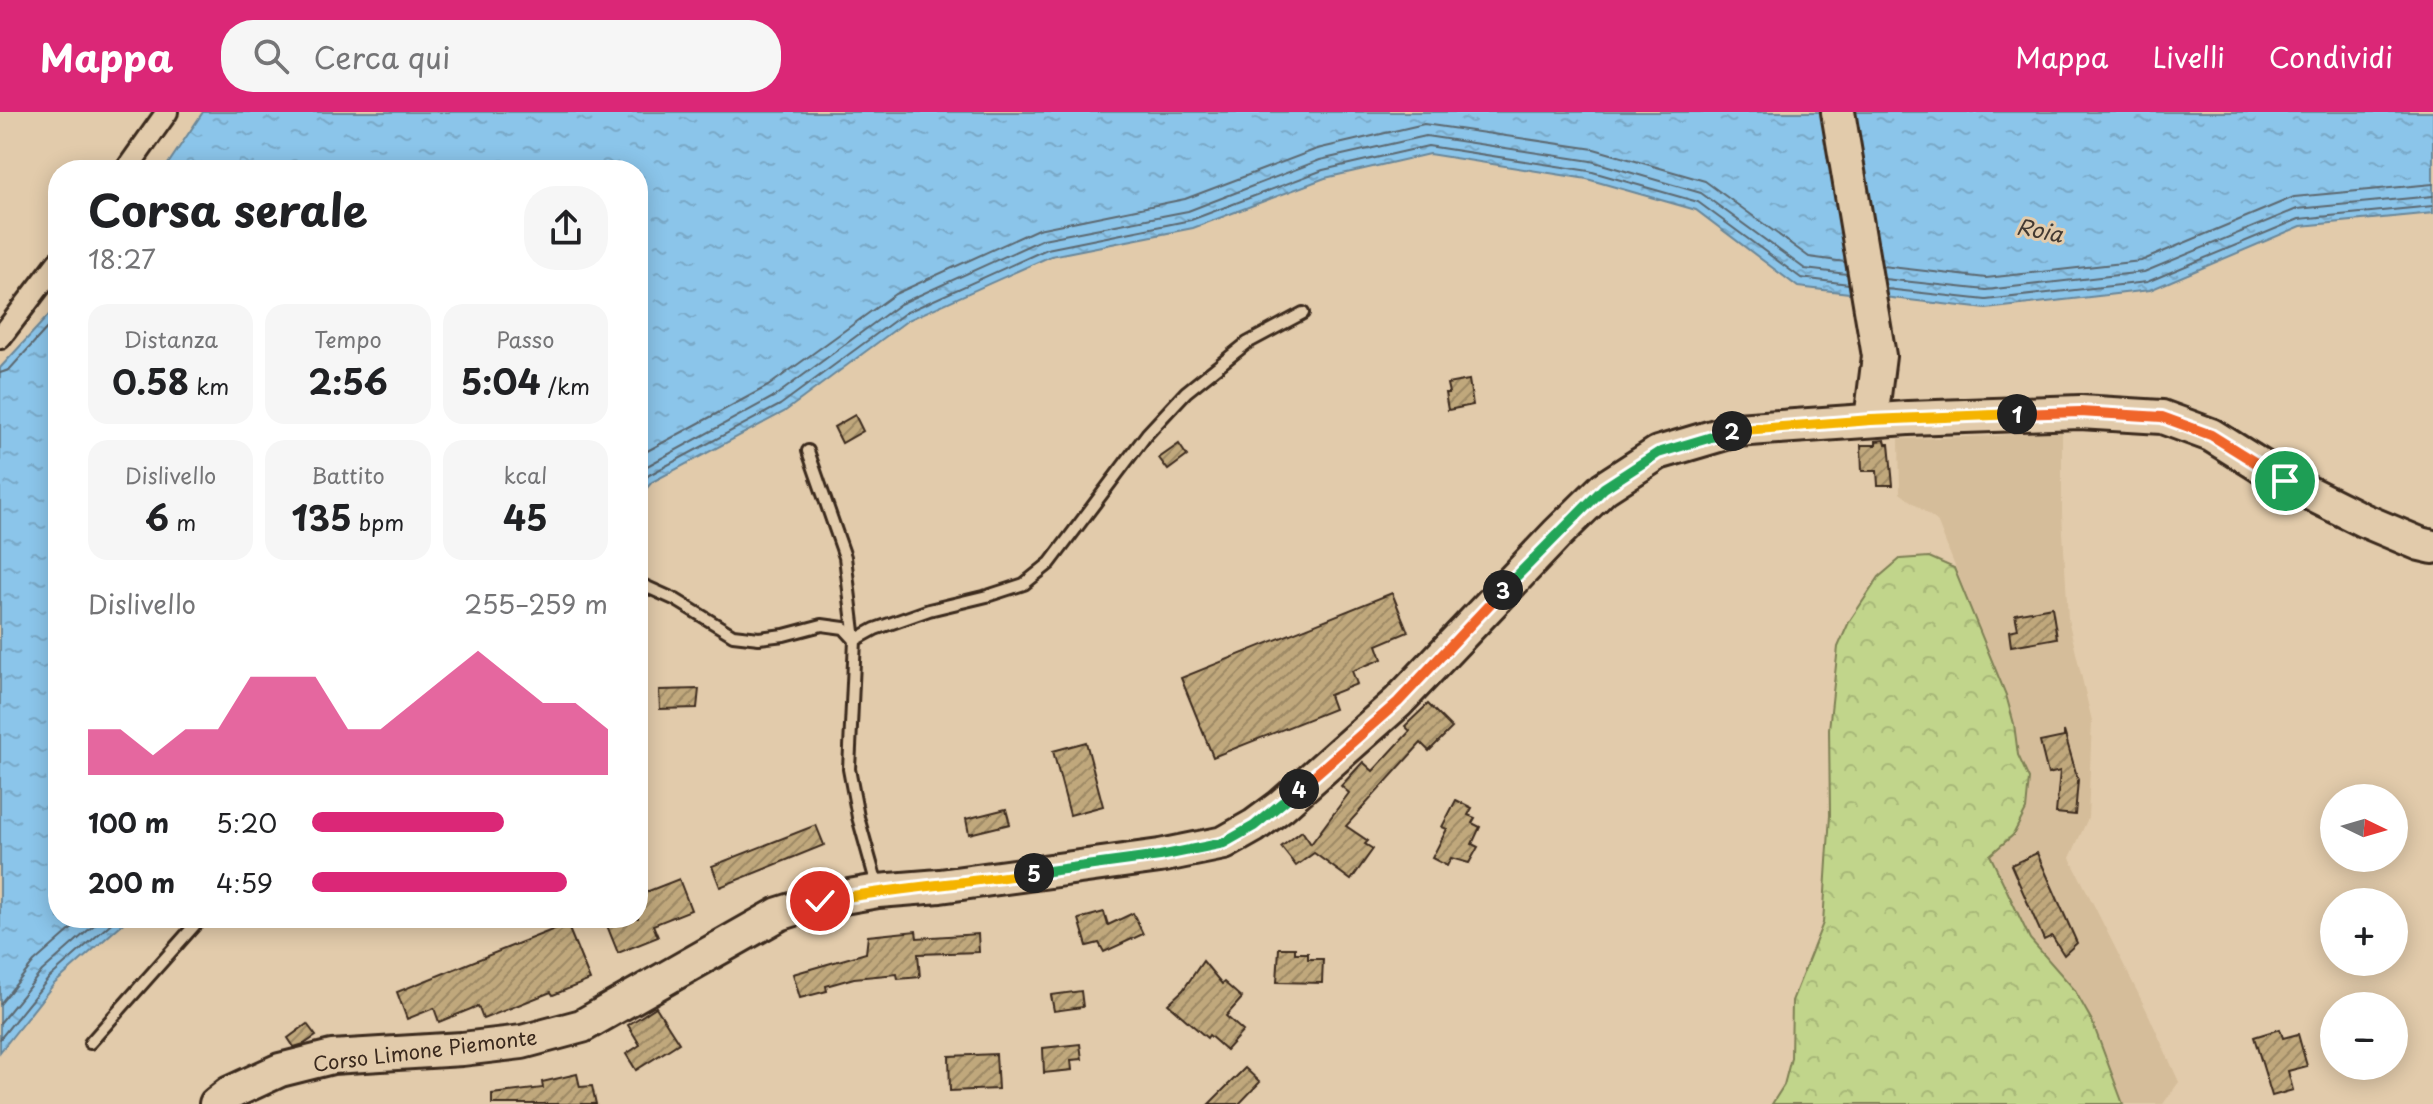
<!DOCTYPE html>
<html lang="it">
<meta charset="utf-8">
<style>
:root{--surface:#fff;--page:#f6f6f6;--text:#202124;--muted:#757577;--accent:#db2777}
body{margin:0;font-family:"Playpen Sans",sans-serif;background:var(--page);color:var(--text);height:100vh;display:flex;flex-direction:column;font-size:30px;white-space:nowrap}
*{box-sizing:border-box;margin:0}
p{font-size:26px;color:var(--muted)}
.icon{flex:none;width:44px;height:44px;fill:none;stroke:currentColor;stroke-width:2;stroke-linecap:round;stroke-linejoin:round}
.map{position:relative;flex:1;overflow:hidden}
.panel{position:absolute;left:48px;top:48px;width:600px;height:768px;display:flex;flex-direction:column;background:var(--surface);border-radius:32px;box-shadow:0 4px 20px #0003}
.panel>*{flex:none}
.needle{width:52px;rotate:95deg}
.controls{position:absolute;left:2320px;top:672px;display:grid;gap:16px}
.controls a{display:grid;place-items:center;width:88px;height:88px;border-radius:50%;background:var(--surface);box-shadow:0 4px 20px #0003;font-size:40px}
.pin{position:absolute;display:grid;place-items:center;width:68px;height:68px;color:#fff;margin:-34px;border:4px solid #fff;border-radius:50%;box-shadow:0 2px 8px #0007}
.km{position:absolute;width:40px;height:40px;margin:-20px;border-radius:50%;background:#222;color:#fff;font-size:22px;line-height:40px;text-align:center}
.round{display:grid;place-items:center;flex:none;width:84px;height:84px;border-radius:32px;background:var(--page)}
.head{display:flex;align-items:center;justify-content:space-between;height:136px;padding:0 40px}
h1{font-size:44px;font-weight:700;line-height:60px}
.stats{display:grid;grid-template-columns:repeat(3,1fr);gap:12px;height:136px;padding:8px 40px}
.stats div{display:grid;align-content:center;border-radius:20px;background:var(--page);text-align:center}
.stats b{font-size:34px;font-weight:700}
.stats small{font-size:22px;font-weight:400}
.stats p{font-size:22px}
.chart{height:224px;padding:16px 40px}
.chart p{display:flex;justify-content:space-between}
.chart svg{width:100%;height:144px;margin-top:8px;fill:var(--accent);opacity:.7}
ul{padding:0 40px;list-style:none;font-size:26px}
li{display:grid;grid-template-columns:128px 96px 1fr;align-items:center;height:60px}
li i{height:20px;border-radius:10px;background:var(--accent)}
header{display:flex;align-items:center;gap:48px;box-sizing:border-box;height:112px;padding:0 40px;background:var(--accent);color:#fff}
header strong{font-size:38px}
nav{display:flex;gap:44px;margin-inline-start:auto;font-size:28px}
.search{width:560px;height:72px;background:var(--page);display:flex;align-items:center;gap:20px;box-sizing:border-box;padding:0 28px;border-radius:32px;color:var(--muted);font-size:30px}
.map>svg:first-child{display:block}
.built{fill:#d5bd9a}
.forest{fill:url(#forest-crowns);stroke:#7e8054;stroke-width:2}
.water{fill:url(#water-ripples);stroke:#6b8798;stroke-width:2}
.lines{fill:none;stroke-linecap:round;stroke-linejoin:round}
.shore{stroke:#5b6870;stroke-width:2}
.building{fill:url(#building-hatch);stroke:#3b2a1e;stroke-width:2}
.lane-casing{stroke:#3b2a1e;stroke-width:16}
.street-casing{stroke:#3b2a1e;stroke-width:26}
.primary-casing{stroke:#3b2a1e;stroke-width:38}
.lane{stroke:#e2cbab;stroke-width:10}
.street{stroke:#e2cbab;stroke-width:20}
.primary{stroke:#e2cbab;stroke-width:32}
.split-1-casing{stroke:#fff;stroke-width:16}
.split-2-casing{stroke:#fff;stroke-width:16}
.split-3-casing{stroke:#fff;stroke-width:16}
.split-4-casing{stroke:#fff;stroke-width:16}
.split-5-casing{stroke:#fff;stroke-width:16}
.split-6-casing{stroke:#fff;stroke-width:16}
.split-1{stroke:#f0652b;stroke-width:10}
.split-2{stroke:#f5b400;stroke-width:10}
.split-3{stroke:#22a559;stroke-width:10}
.split-4{stroke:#f0652b;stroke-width:10}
.split-5{stroke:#22a559;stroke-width:10}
.split-6{stroke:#f5b400;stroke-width:10}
.labels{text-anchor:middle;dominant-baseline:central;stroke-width:6;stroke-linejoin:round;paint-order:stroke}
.street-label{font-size:20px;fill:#3b2a1e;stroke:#e2cbab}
.water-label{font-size:22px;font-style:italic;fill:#433a32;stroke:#e2cbab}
</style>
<header>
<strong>Mappa</strong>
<div class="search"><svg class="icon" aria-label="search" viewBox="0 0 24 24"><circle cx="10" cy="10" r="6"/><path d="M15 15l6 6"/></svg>Cerca qui</div>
<nav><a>Mappa</a><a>Livelli</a><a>Condividi</a></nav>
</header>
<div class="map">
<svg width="2433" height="992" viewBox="0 0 2433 992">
<defs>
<pattern id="forest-crowns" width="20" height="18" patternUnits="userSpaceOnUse" patternTransform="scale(2)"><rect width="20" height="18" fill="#c1d58b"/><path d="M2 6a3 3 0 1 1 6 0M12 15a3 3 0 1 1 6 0" fill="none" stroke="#a7b778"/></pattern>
<pattern id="water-ripples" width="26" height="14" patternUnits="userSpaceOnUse" patternTransform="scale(2)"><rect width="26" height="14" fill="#8bc5ea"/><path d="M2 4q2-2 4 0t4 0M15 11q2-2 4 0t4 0" fill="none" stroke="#79a9c8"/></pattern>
<pattern id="building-hatch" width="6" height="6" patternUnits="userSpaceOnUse" patternTransform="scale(2)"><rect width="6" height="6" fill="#c0a87c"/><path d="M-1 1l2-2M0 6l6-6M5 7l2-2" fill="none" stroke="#9d8965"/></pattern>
</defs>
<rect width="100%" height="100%" fill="#e2cbab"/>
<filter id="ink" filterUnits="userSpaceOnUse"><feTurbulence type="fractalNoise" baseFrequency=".0125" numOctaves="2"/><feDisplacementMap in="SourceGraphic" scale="16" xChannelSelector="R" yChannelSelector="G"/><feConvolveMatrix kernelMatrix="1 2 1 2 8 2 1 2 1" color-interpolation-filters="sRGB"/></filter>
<g filter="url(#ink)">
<path class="built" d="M2062,318V402L2068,507L2092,609L2088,706L2070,746L2147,899L2179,970L2163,992H2123L2092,909L2074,877L2030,827L1990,743L2013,723L2029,667L2018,643L2014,612L2006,583L1937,409L1900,381L1899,327L1995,324Z"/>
<path class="forest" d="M1929,445L1954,456L2006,583L2014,612L2018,643L2029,667L2026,698L2013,723L1990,743L2030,827L2074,877L2092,909L2123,992H1772L1784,973L1791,946L1792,889L1823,811L1830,703L1829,617L1838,535L1849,510L1879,465L1900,447Z"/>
<g class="water">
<path d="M203,0H2433V101L2301,114L2150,178L1986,197L1798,175L1696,98L1587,67L1429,42L1325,66L1193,116L1051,144L908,208L784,300L652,370L638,386V58H164Z"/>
<path d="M58,193V806H129L54,872L0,940V256Z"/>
</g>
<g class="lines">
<g class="shore">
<path d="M1882,154L1986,166L2141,149L2294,85L2433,72"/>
<path d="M1884,167L1986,178L2144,160L2297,97L2433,84"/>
<path d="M1886,177L1986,188L2147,170L2299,107L2433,94"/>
<path d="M0,261L9,258L58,204"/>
<path d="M638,344L768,274L895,182L1038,117L1185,87L1317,37L1424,12L1594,37L1705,69L1809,145L1845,150"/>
<path d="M638,359L775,284L900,192L1043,127L1188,99L1320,48L1426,24L1591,49L1701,81L1805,157L1847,162"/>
<path d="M638,374L649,363L780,293L905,201L1047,137L1191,108L1323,58L1428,34L1589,59L1698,90L1801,166L1849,172"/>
<path d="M0,892L34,850L84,806"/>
<path d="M0,911L42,859L102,806"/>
<path d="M0,927L49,866L117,806"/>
</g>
</g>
<g class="building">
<path d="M1469,268L1473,293L1448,298L1445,281H1449L1447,272Z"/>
<path d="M855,303L863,319L842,331L834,315Z"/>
<path d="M1885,328L1886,332H1889L1893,373H1878L1877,359H1862L1861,333H1876V329Z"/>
<path d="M1179,332L1187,344L1168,358L1159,346Z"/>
<path d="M1392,481L1408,520L1377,533L1382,547L1352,559L1357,572L1329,583L1334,597L1213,645L1181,566Z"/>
<path d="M2052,495L2057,526L2011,534L2009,519L2018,517L2015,502Z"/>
<path d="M699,577L697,596L660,597L659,578Z"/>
<path d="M1428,592L1452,616L1429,639L1421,631L1346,714L1368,729L1365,732L1373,737L1351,768L1314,741L1296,754L1281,735L1302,719L1311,732L1349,681L1341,674L1363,650L1373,659L1410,619L1405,614Z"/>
<path d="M2064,619L2078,668L2075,703L2056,701L2060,659L2048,662L2040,630L2064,625Z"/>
<path d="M1086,630L1103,694L1070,703L1053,639Z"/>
<path d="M1456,688L1472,696L1468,703L1475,706L1472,711L1480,715L1472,732L1478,735L1469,751L1451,746L1447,754L1432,746L1447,717L1442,715Z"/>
<path d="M1006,697L1010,712L969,722L966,707Z"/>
<path d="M816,713L824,733L720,775L712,754Z"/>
<path d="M2037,741L2077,831L2064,843L2052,824L2044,828L2011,753Z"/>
<path d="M679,767L691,798L653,813L658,825L618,841L604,806H638V778L641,782Z"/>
<path d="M1104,800L1108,813L1133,801L1143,822L1104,840L1099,831L1087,834L1079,807Z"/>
<path d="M567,812L590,868L553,883L551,880L483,907L478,894L439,910L434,896L407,907L397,880Z"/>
<path d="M916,819L917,826L978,822L979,840L918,842L920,865L898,867L897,862L854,866L826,874L827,879L800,886L793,862L866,841L868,824Z"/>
<path d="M1279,836H1295V841H1308V847H1323L1322,871L1277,870Z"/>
<path d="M1203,849L1222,872L1224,870L1242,886L1226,904L1243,919L1226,938L1209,923L1207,926L1168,892L1183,878Z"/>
<path d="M1081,879L1083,895L1054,899L1051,883Z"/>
<path d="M656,895L679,931L636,958L626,942L640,933L628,913Z"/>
<path d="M307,912L316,924L304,932L294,935L288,926Z"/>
<path d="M2280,917L2283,926L2298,922L2307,954L2288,959L2293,978L2272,984L2254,925Z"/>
<path d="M1080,932L1082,947L1071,948L1072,958L1044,961L1043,936Z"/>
<path d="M996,942L998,977L950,979L949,944Z"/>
<path d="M1245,956L1260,970L1239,992H1209Z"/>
<path d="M577,962L580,975L592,974L596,992H492V982L543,976L542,970Z"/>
</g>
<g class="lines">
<g class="lane-casing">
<g id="lane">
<path d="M808,339L845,445L855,528L849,657L858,705L877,773"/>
<path d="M638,471L676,488L733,523L759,526L784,523L822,513L844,516L855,528L875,517L929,498L987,484L1024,472L1050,451L1147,322L1186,280L1247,231L1303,201"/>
<path d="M90,931L201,806"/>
</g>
</g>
<g class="street-casing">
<g id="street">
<path d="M126,58L167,0"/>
<path d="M0,226L58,150"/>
</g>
</g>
<g class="primary-casing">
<g id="primary">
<path d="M1838,0L1879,244L1871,308"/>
<path d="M216,992L230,981L280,958L332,945L462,937L522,930L582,914L779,802L820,789L878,779L940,774L1160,744L1224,731L1254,714L1281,694L1398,590L1557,422L1604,376L1658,341L1736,318L1908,306L2080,300L2162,305L2211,323L2285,369L2363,408L2420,432L2433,435"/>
</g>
</g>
<use href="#lane" class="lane"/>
<use href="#street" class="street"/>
<use href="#primary" class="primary"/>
</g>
</g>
<g class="lines" filter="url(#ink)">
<g class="split-1-casing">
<path id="split-1" d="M2017,302L2080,300L2162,305L2211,323L2285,369"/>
</g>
<g class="split-2-casing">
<path id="split-2" d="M1732,319L1871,308L2017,302"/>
</g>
<g class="split-3-casing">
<path id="split-3" d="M1503,478L1604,376L1658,341L1732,319"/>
</g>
<g class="split-4-casing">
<path id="split-4" d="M1299,677L1398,590L1503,478"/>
</g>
<g class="split-5-casing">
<path id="split-5" d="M1034,761L1160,744L1224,731L1254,714L1299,677"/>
</g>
<g class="split-6-casing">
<path id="split-6" d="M820,789C891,777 963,771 1034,761"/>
</g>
<use href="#split-1" class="split-1"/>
<use href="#split-2" class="split-2"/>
<use href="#split-3" class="split-3"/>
<use href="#split-4" class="split-4"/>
<use href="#split-5" class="split-5"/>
<use href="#split-6" class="split-6"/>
</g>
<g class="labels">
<g class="street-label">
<text transform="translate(425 938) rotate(-7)">Corso Limone Piemonte</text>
</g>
<g class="water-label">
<text transform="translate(2040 117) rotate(11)">Roia</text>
</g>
</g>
</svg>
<div class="controls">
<a><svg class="needle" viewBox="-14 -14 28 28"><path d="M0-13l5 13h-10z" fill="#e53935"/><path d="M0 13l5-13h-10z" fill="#757577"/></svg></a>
<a>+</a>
<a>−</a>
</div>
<div class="pin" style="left:2285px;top:369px;background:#1e9e55"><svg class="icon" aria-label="arrive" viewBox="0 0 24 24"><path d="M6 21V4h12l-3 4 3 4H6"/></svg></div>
<div class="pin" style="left:820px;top:789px;background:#d93025"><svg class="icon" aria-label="check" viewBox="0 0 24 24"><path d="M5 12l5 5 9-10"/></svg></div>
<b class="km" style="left:2017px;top:302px">1</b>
<b class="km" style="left:1732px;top:319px">2</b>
<b class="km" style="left:1503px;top:478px">3</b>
<b class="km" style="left:1299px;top:677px">4</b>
<b class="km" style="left:1034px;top:761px">5</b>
<section class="panel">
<div class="head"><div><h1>Corsa serale</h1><p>18:27</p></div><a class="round"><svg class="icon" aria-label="share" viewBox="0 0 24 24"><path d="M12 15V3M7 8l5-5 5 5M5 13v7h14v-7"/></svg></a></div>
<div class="stats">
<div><p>Distanza</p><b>0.58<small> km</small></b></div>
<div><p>Tempo</p><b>2:56</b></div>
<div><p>Passo</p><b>5:04<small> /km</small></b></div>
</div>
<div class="stats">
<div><p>Dislivello</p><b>6<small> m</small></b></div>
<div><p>Battito</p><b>135<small> bpm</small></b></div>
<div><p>kcal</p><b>45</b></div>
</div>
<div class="chart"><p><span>Dislivello</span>255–259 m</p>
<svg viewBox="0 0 160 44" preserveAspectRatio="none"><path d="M0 44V30L10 30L20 38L30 30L40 30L50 14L60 14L70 14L80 30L90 30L100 22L110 14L120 6L130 14L140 22L150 22L160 30V44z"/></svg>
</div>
<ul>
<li><b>100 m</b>5:20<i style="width:65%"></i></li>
<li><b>200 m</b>4:59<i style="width:86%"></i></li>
</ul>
</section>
</div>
